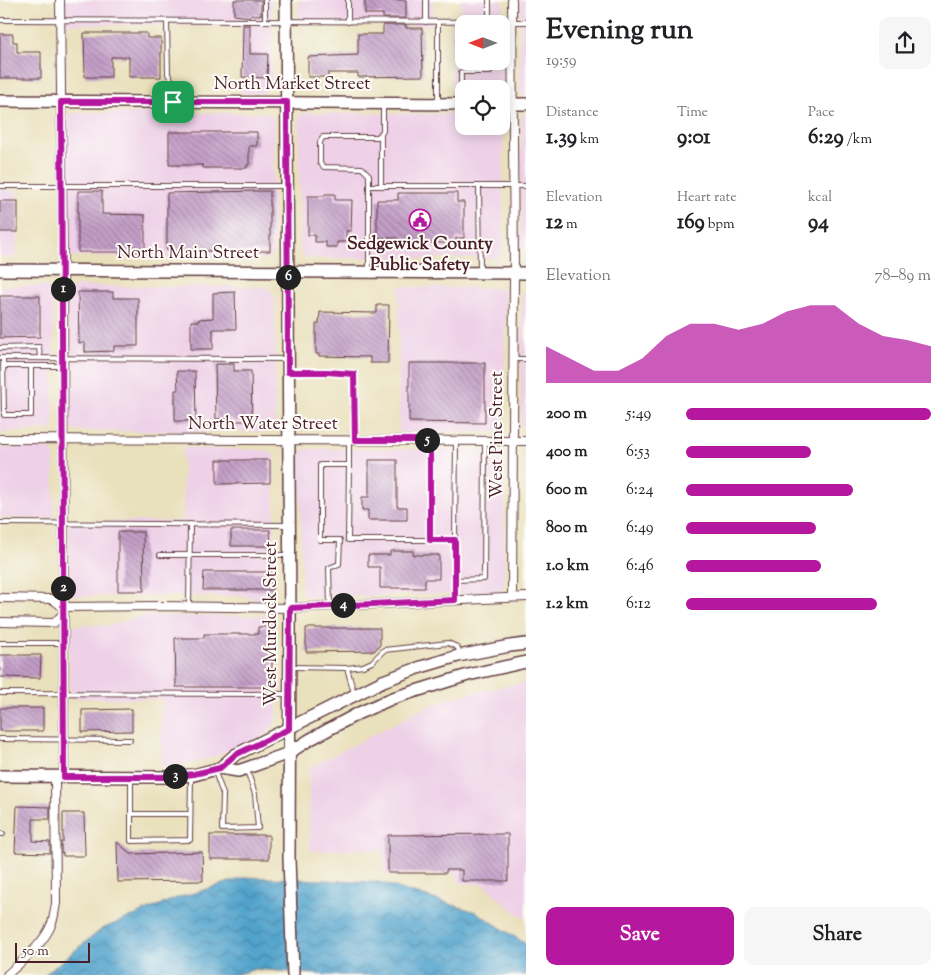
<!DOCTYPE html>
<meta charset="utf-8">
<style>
:root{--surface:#fff;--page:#f6f6f6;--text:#202124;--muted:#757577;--accent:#b5179e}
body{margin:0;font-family:"Sorts Mill Goudy",serif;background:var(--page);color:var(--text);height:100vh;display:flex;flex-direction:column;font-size:19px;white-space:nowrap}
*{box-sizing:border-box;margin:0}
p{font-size:16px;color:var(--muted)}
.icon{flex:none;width:28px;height:28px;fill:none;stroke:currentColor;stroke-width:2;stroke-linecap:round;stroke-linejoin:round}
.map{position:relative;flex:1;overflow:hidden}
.sheet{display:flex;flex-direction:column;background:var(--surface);width:425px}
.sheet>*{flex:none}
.needle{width:32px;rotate:270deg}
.fabs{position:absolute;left:455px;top:15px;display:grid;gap:10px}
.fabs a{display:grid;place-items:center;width:55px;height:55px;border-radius:10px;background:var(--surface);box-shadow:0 2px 12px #0003;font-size:25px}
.scale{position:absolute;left:15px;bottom:12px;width:75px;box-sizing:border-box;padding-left:5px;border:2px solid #4a1f2b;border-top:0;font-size:14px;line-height:18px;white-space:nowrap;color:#4a1f2b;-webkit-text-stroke:4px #fdfcf7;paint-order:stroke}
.pin{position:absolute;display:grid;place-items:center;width:42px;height:42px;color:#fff;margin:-21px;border-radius:10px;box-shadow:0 2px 8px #0006}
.km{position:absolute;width:25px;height:25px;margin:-12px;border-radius:50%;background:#222;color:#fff;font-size:14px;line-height:25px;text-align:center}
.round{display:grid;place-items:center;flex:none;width:52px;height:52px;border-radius:10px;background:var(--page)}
.summary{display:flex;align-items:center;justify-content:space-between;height:85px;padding:0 20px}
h1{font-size:28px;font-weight:800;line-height:38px}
.stats{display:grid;grid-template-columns:repeat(3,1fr);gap:8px;height:85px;padding:5px 20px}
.stats div{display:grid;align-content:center}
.stats b{font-size:21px;font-weight:800}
.stats small{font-size:14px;font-weight:400}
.stats p{font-size:14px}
.chart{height:140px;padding:10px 20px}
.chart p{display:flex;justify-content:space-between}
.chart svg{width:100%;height:90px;margin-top:5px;fill:var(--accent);opacity:.7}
.cta{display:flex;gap:10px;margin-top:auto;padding:10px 20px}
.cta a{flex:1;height:58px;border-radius:10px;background:var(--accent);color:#fff;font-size:20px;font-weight:800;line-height:58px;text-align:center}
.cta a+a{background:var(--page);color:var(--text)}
ul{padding:0 20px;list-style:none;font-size:16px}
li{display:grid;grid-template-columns:80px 60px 1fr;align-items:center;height:38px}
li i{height:12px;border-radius:6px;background:var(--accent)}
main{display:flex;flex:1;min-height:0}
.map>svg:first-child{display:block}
.built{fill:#eed0e7;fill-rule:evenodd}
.water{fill:url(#water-waves);stroke:#4e617c}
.building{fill:url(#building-back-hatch)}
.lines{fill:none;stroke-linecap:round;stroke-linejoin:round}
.lane-casing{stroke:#623c41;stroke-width:6}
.street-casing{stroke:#623c41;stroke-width:10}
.secondary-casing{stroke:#623c41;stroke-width:14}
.lane{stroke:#fff;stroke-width:4}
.street{stroke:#fff;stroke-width:8}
.secondary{stroke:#fff;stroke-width:11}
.route-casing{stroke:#fff;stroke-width:10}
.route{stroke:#b5179e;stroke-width:6}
.labels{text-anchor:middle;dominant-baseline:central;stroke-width:4;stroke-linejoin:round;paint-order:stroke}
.street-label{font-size:18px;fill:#4a1f2b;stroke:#fdfcf7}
.poi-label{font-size:18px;font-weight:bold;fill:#4a1f2b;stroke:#fdfcf7}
</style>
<main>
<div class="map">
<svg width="526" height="975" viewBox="0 0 526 975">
<defs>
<pattern id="water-waves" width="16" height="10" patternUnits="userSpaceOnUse" patternTransform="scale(1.25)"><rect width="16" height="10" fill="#51a3cc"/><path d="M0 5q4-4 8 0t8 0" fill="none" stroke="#4584a6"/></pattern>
<pattern id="building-back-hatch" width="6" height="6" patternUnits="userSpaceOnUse" patternTransform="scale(1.25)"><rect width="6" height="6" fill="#c39ec7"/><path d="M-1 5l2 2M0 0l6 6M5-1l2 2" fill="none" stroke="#a080a2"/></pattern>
</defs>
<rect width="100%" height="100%" fill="#fdfcf7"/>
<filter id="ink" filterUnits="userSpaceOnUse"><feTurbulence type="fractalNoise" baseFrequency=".02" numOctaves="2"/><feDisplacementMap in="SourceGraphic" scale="10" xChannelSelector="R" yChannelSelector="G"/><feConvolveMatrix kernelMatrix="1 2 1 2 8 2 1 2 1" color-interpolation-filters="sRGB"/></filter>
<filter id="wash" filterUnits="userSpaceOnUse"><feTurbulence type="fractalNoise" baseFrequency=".0096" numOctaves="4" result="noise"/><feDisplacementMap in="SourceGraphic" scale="20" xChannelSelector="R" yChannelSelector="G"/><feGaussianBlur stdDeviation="1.12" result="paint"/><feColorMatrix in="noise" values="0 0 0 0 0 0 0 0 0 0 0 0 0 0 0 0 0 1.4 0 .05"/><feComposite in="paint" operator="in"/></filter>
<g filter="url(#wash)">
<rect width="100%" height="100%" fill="#e9e0bc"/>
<g class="built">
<path d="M65,0H272V82L271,87L263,93L241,94V26L66,24Z"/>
<rect x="299" y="0" width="134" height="25"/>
<path d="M461,0H503L504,91L501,94V89H464V96L452,95V25L461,24ZM464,24H501V61H464Z"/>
<path d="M520,0H526V97L521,94L520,90Z"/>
<path d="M71,113H267L271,115L274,120L273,253L271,257L266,259L69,256L67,252L66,118L67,114Z"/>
<path d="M306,113L464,114V126H501V117L503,124V249L502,254L494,258H308L303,256L300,251L299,118L301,114Z"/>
<path d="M526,113V257L521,245V115Z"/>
<rect x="0" y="190" width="17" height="67"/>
<path d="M0,286H45L53,291L54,422L53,427L48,430L0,432Z"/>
<path d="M79,286L264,287L269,289L275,298V421L274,427L265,432L75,431L71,429L68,419L67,295L72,288Z"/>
<path d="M399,287L500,288L504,291L505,294L504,426L502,430L498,432H399Z"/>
<path d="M526,289V432L524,431L521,424L522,295L524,290Z"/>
<path d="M0,448H45L51,450L54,455V519L0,518Z"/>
<path d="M183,448L263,450L270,452L274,455L275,593L273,599L263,603L255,601L252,598L246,596H75L71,594L69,590V522L183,521Z"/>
<path d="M307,449L498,450L502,452L505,459L504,585L501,590L489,593L308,597L304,595L302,590L300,456L302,451Z"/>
<path d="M262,615L269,616L274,621L276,626L277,712L276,721L268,733L250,742L215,756L193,763L161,767L162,699L70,698L69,635L73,627L79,625L108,626L141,616H256Z"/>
<path d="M526,682V919L506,905L484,884L458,883L457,874L385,875L383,849L310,851L309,768L427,707L462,695Z"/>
</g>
<path class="water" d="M246,877L378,882L476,912L526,944V975H328L255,969L235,975H44L102,929L174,899Z"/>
<g id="blocks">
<g class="building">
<path d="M234,0H261V15H250V17L234,15Z"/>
<path d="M365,0H406V18H383V14H365Z"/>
<path d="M243,25H250V54H268L267,78L242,77Z"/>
<path d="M383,25H406V28H422L423,76L358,77V73H328V77H308V57L358,55V34H383Z"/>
<path d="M84,33H147V38H161V77H129V57H111V77H85Z"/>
<path d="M0,34H13V42H17V52H41V78H0Z"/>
<rect x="456" y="39" width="8" height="18"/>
<path d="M169,132H257V146H249V165H247V168H203V165H169Z"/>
<path d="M78,191H102V214L145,215V252H78Z"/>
<path d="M258,191H270V251H167V193Z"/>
<path d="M398,193H457V202H464V238H456V243H397V238H377V200H398Z"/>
<path d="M325,194H335V200H352L351,231H346V242H337V247H326V242H315V235H308V196H325Z"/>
<rect x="0" y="201" width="18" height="31"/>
<path d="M78,292H113V298H138V346H114V351L85,352V343H79Z"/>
<path d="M235,292L236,329H213V349H191V321H199V319L213,318V293Z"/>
<path d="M0,296H40V337L0,338Z"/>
<path d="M377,305H389L388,363H370V357L319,356V354H316V324H319L320,312L377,313Z"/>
<path d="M409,363H485V423L409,422Z"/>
<path d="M215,364H234V371H251L252,421H233L232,418L216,419Z"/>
<path d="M177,371H195L196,421H175V390H178Z"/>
<path d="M217,460H270V483L217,484Z"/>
<path d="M369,460H397V507H407V520H368V510H362V497H369Z"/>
<path d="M231,530H270L271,546H231Z"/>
<path d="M118,532H143L144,591H118Z"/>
<path d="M390,551H413V555H439V579H425V588H380V567H368V555H390Z"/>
<path d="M204,572H272V590H203Z"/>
<path d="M258,627H272V687H176L175,638H204V634H258Z"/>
<path d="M306,628H380V645L374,651L306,652Z"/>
<path d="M0,655H41L40,678L0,677Z"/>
<rect x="0" y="708" width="43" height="23"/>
<path d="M132,709V731L82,732V710Z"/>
<path d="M17,806L50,807V819H33V841L50,842V853L15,852Z"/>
<path d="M63,813H84L85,856H63V853H61V842H63Z"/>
<path d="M508,834V881H462V870H446V873H388V835Z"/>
<rect x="210" y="835" width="59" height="24"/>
<path d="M117,842L131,854L202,852L203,881L118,882Z"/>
</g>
</g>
</g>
<g filter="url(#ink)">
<use href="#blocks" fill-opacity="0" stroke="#623c41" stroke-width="1"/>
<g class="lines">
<g class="lane-casing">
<g id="lane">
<path d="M265,0V21"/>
<path d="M348,0V22"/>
<path d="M0,20L526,22"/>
<path d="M167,21L168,74L172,81L173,100"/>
<path d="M426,22V0"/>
<path d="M489,22V0"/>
<path d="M438,101V22"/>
<path d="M461,102V72H490"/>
<path d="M381,134V186"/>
<path d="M0,186H285"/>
<path d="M369,186H526"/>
<path d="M479,186L480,271"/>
<path d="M369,270V175L362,168L324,167L320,163V142L323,137H378L383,131V105"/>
<path d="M0,348L39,347L40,358"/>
<path d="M0,358L288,359"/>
<path d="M3,358L4,415H31V366H63"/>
<path d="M514,359H526"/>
<path d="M3,366H31"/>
<path d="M290,372H327L354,374L355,440"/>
<path d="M349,440V465"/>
<path d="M430,440V540"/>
<path d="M0,523L287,525"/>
<path d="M455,540L456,440"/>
<path d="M160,555H287"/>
<path d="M455,600V580"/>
<path d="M330,606L329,568L339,564L340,540H320V465H349L348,540H455V580L484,579L485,441"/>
<path d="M189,607L190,524"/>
<path d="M0,643H64"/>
<path d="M292,667L347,668"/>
<path d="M0,693L288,694"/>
<path d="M354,693L347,668L363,666L372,662L384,650L448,643L457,647L461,654"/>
<path d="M0,739L130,740"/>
<path d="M215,772L223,794L222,829L258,828L255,794L247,770"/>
<path d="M131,779V841L190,840L191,778"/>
<path d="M131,814H190"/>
<path d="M0,834H3"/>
</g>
</g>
<g class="street-casing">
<g id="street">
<path d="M60,0L63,271L64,777"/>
<path d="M512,0L514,273L512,597"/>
<path d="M0,439L526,441"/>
<path d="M0,598L52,599L63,607L160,606L290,608L526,597"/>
<path d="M0,622L54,623L63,614"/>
<path d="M7,975C23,960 44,944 52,923C54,917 55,909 56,903L55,777"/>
</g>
</g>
<g class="secondary-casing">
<g id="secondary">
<path d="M286,0L290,620L289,858L293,975"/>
<path d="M0,101L464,104"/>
<path d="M501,104H526"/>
<path d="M0,270L526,273"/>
<path d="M220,768L235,755L383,681L421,667L458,656L510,646L526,644"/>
<path d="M0,776L167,777L194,775L220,768L238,771L247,768L289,753L309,740L359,713L393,698L468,675L526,662"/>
</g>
</g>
<use href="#lane" class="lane"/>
<use href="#street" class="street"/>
<use href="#secondary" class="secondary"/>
</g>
</g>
<g class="lines" filter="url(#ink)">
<g class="route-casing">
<path id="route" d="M61,102H287L288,372H327L354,374L355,440H430V540H455V600L290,608L289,729L235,755L220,768L194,774L167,777H64Z"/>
</g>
<use href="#route" class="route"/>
</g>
<defs>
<g id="civic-ring" transform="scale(1.125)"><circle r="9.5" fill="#fdfcf7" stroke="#b5179e" stroke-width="1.5"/><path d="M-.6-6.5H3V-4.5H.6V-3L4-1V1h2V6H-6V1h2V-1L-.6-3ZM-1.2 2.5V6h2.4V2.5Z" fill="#b5179e"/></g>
</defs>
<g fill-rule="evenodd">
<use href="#civic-ring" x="420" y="220"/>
</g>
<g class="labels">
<g class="street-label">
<text x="292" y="85">North Market Street</text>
<text x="188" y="254">North Main Street</text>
<text x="263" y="425">North Water Street</text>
<text transform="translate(498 435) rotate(-90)">West Pine Street</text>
<text transform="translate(272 624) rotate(-90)">West Murdock Street</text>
</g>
<g class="poi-label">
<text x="420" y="245">Sedgewick County<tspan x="420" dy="21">Public Safety</tspan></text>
</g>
</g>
</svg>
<div class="fabs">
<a><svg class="needle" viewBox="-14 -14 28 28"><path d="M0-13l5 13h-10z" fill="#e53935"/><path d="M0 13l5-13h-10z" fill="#757577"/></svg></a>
<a><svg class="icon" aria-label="locate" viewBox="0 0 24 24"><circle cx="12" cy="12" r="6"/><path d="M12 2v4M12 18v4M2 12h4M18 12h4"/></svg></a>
</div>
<div class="scale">50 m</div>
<div class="pin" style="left:173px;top:102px;background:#1e9e55"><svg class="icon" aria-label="arrive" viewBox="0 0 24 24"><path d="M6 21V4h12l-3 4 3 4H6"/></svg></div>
<b class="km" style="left:63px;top:289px">1</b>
<b class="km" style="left:63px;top:588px">2</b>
<b class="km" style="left:175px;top:776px">3</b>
<b class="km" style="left:343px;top:605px">4</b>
<b class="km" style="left:427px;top:440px">5</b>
<b class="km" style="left:288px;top:277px">6</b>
</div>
<section class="sheet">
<div class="summary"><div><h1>Evening run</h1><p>19:59</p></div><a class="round"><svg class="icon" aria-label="share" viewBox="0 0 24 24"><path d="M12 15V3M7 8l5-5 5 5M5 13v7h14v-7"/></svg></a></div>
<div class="stats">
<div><p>Distance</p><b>1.39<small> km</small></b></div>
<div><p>Time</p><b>9:01</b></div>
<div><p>Pace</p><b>6:29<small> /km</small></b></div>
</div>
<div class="stats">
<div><p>Elevation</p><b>12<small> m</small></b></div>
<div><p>Heart rate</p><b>169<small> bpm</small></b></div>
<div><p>kcal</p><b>94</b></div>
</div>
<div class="chart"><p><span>Elevation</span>78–89 m</p>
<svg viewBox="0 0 160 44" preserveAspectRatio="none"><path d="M0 44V26L10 32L20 38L30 38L40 32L50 21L60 15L70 15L80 18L90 15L100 9L110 6L120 6L130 15L140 21L150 23L160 26V44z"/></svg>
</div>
<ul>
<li><b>200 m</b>5:49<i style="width:100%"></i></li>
<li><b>400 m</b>6:53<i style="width:51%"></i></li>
<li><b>600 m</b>6:24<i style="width:68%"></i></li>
<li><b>800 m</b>6:49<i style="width:53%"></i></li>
<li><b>1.0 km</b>6:46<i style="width:55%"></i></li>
<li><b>1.2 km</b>6:12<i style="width:78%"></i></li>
</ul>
<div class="cta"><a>Save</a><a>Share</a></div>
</section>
</main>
